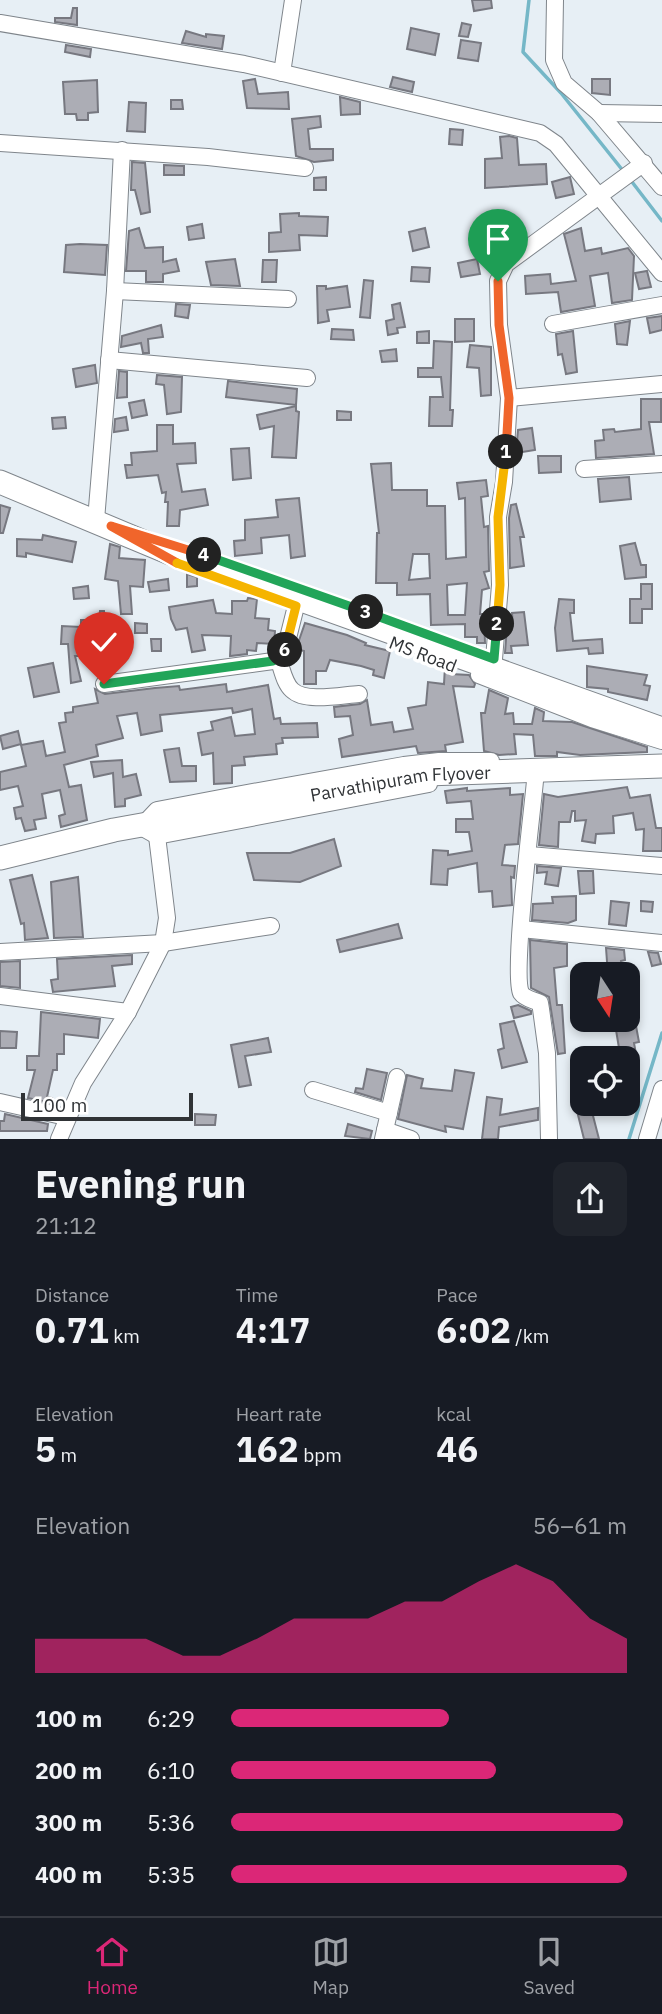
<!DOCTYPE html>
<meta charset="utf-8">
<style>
:root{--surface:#171b24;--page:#20242c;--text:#f1f3f6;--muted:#9ea1a6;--line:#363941;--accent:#db2777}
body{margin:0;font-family:"IBM Plex Sans",sans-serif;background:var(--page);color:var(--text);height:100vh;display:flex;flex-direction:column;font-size:26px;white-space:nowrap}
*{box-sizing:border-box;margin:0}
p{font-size:23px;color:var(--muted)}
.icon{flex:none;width:38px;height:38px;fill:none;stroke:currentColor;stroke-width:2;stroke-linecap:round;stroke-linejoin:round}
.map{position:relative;height:1139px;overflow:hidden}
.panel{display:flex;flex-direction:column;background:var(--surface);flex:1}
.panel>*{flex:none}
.needle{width:46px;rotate:168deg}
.buttons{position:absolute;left:570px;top:962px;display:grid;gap:14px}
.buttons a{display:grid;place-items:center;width:70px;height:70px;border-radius:14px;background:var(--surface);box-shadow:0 4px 10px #0003;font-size:35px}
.scale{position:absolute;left:21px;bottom:18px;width:172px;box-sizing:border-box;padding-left:7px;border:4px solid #303336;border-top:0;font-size:19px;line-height:24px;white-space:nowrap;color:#303336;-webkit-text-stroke:5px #fff;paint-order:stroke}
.pin{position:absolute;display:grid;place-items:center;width:60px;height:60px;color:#fff;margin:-72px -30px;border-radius:50% 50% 50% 0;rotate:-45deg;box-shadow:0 0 7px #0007}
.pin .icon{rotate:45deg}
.km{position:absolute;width:35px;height:35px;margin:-18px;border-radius:50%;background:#222;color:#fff;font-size:19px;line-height:35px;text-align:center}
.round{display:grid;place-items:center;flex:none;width:74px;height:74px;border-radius:14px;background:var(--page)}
.headline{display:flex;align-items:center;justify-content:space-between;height:119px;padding:0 35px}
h1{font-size:38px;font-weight:800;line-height:52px}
.figures{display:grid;grid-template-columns:repeat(3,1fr);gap:10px;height:119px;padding:7px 35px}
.figures div{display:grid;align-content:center}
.figures b{font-size:35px;font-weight:800}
.figures small{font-size:19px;font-weight:400}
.figures p{font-size:19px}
.chart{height:196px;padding:14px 35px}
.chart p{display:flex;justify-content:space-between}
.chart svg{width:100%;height:126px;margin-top:7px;fill:var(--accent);opacity:.7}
ul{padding:0 35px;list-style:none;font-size:23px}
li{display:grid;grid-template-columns:112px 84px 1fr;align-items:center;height:52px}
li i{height:18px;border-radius:9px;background:var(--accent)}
.menu{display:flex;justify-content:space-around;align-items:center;height:98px;border-top:2px solid var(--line);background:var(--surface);font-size:19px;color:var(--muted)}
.menu a{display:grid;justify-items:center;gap:4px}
.menu .active{color:var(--accent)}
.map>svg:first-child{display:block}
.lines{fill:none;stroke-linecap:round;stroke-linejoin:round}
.stream{stroke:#75b7c7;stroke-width:3.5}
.building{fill:#acadb5;stroke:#777880;stroke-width:2;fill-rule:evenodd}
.minor-casing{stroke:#7f858b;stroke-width:18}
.highway-casing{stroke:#7f858b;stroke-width:25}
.minor{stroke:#fff;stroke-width:16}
.highway{stroke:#fff;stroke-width:23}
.split-1-casing{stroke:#fff;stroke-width:14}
.split-2-casing{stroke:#fff;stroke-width:14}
.split-3-casing{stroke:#fff;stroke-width:14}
.split-4-casing{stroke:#fff;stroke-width:14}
.split-5-casing{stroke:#fff;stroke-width:14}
.split-6-casing{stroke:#fff;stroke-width:14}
.split-7-casing{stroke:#fff;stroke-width:14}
.split-1{stroke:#f0652b;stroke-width:9}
.split-2{stroke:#f5b400;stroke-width:9}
.split-3{stroke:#22a559;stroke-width:9}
.split-4{stroke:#22a559;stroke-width:9}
.split-5{stroke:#f0652b;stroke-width:9}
.split-6{stroke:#f5b400;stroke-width:9}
.split-7{stroke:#22a559;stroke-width:9}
.labels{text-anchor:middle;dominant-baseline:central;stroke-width:7;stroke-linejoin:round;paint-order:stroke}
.street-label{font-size:18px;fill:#303336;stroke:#fff}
</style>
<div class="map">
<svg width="662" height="1139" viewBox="0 0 662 1139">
<rect width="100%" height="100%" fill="#e7eff5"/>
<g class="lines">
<g class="stream">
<path d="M529,0L523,52L561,93L624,172"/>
<path d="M629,178L662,221"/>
<path d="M629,1139L662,1033"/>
</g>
</g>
<g class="building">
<path d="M472,0H491L492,8L474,11Z"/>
<path d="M73,8H77V25L55,22V18H71Z"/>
<path d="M462,23L471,25L468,37L459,36Z"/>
<path d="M411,28L439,34L435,55L407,49Z"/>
<path d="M186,31L206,37V34L224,36L222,49L182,43Z"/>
<path d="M461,40L481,43L478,61L458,58Z"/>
<path d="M66,45L91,49L90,57L65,52Z"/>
<path d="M393,77L414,82L412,92L390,87Z"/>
<path d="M255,79L258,94L288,92L289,109L247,108L243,81Z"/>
<path d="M592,79H610V95L592,93Z"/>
<path d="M97,80L98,112L88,113V120H77L76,114H65L63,82Z"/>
<path d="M340,97L360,102V114L341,115Z"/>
<path d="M171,100H182L183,109H171Z"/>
<path d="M129,102L146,103L145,132L127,131Z"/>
<path d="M320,116L321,127L308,129L310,149H333V160L314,162L296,156L292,119Z"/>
<path d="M450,129L463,130L462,145L449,144Z"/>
<path d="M509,136L517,138L519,165L546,164L547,184L485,188V159L502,158L500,137Z"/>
<path d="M132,162L145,163L150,212L141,214L135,190H131Z"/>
<path d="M164,165L184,166V175H164Z"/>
<path d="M326,177V190H314V178Z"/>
<path d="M570,177L574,194L556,198L552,182Z"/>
<path d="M299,213V216L328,217L327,236L299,235L300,250L269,252V233L281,232L280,214Z"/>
<path d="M202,224L204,238L189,240L187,227Z"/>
<path d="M139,228L145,248L163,247V262L176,259L179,271L163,274V282H146V271H126L129,231Z"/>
<path d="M425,228L429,247L413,251L409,232Z"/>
<path d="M581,228L585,251L601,248L602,254L628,248L634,256L632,300L612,303L608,273L590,276L595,306L561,312L558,292L526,294L525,276L550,274L551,284L576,281L564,234Z"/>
<path d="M80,244L107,245L105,275L64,272L66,245Z"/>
<path d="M235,259L240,286L211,285L206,262Z"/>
<path d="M477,259L480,274L461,277L458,263Z"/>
<path d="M263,260H277L276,282H262Z"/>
<path d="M412,267L430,268L429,282L411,281Z"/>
<path d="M647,271L651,287L639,289L635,273Z"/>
<path d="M364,280L373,281L370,318L360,317Z"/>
<path d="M317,286H326V289L347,286L350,307L327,310L329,321L318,323Z"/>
<path d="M400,303L405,327L397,328L398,333L388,335L386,321L394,319L392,305Z"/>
<path d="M176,304L190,305L188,318L175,316Z"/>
<path d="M662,316V330L650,333L647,318Z"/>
<path d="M455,319H474V341L455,342Z"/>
<path d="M630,321L627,345L617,344L615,324Z"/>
<path d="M161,325L163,337L148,339L149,353H143L141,343L121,347L122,336Z"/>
<path d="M332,329L353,330L354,340L331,339Z"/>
<path d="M429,331V343H417V332Z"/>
<path d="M573,331L577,372L566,374L562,354L558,355L556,334Z"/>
<path d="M434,341L452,342L450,410H453L452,426H429L430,397H443L441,377H418V368H433Z"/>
<path d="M470,345L491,347V395L481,396L479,368L467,367Z"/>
<path d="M396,349L397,361L382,362L380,351Z"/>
<path d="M95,365L97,383L76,387L73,369Z"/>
<path d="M119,371L127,372V397L117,398Z"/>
<path d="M157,375L182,377L181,412L167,414L164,385L156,384Z"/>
<path d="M228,381L297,389L296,405L226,397Z"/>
<path d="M641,399H661V422H649L654,454L596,458L595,441L604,440L603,430L614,429L615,432L641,429Z"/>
<path d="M144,400L147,415L132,418L129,403Z"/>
<path d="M296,406V411L299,412L296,458L272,457L274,426L260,429L257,415Z"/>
<path d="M337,411L351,412V420H337Z"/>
<path d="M65,417L66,428L53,429L52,418Z"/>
<path d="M126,417L128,430L114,432L115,419Z"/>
<path d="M157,425H173V444L195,443L196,463L177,464L182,492L205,489L208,505L180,510L179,526H167L168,502H165L166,492L162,493L158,475L127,478L125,465H132L131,453L157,451Z"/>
<path d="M532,428L535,450L516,453L518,430Z"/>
<path d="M249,448L251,478L233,480L231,449Z"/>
<path d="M538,456H561V472L539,473Z"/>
<path d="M391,463L392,490H427V506H445L446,559L466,557L465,498L459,499L457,483L486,480L488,496L481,497L484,527L488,526L489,571L484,572L489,588L482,590L480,614H484L485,643H477V637H465V624L431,625L430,594L397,595V583H376L377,533H379L371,464ZM413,554H429L430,578L409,580ZM467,583L465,615H448L447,585Z"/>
<path d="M629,477L631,499L600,502L598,479Z"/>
<path d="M299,498L305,556L291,558L289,535L261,538L262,553L235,556L234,541L245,540V520L278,517L276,500Z"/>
<path d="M516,504L524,537H520L524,566L510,568L509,518L511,505Z"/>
<path d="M0,505L10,508L3,533H0Z"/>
<path d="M43,535L76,542L72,562L26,553V557L17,556V539L42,540Z"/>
<path d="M635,543L641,565H646V577L625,579L620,546Z"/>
<path d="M110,544L120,547L119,558L145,560L143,587L130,586L132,614H121L118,581L105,579Z"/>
<path d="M187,574L197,577V586L187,587Z"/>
<path d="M168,579L169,590L150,592L148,582Z"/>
<path d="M641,584H652V609H642V623H630V599H641Z"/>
<path d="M88,586L89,598L74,599L73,588Z"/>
<path d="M248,598L257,599L255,618L269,619L268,630L275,631L274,644L257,643L256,651L247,650V654L230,656L231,636L202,635L205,650L192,652L187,628L176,630L171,619L169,607L213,600L216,613L232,614V601H247Z"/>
<path d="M559,599L574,600V613H570L573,641L602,639L603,653L589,654L588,648L557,651L555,628Z"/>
<path d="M100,611H104L106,644H95Z"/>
<path d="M524,612L528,645L511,646L512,653H505L507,627L513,626L512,613Z"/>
<path d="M81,620H91L93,645L80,646L81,656H75L81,681L71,683L68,644H61L62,626L81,627Z"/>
<path d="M135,623L147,624V633H135Z"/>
<path d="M305,623L347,635L366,643L365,645L390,651L384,678L373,675L374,670L361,666L330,660L326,671H316V684H304V651L296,649Z"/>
<path d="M151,639H161V651H152Z"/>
<path d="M53,663L59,692L34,697L28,668Z"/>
<path d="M445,666L450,668L451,674L469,675L475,684L474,687L453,686L463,742L445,745L446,751L418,753L416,746L342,757L339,739L353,735L350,716L335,717L334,707L360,704L367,700L371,725L392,722L394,732L413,729L408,708L426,705L428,682L444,684Z"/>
<path d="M587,666L647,675L644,685L650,686L647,700L608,692V689L587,687Z"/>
<path d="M226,684L227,692L268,685L274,719L280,718L281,724L317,723L318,737L282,738L283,743L276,744L277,754L244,757L245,765L232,766V783L214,784L213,753L202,755L198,733L213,730L211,722L231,717L235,736L255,734L252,709L233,713L232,708L160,715L162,731L141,735L137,713L117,716L123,738L96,745L98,756L64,765L69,787L81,785L87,820L61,827L59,816L65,814L60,790L42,794L46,818L34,820L36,829L25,831L21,818L16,819L14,808L23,806L18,786L0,790V772L26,766L21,745L43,741L46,756L65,752L59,723L66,722L65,713L73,712V707L98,703L95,689L105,694L155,688L179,686L180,690Z"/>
<path d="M489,690L508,698L505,714L513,713L514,724H532L535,708L544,712L543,721L572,722L647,747V752L580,755L557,752V756H535L533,735L514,734L516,754L499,755L484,751L481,713H485Z"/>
<path d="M18,731L21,744L3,749L0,736Z"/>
<path d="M179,748L182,766H196V781L170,782L164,750Z"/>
<path d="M122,760L123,777L136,774L141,795L125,799V806L115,807L113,773L94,777L91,762Z"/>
<path d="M627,787L630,798L650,795L656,828H662V851H643L644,829L636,830L633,813L613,816L614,833L596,834L595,843L582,841L586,820L575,821V811H572L570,822H559L558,847L539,845L544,794L558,797Z"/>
<path d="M467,788V791L510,788V795L523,794L518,844L505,845L502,865L515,866L514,878L511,877L512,905L493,907L492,891L479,892L477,863L448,869L447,885L431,884L433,850L448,851V855L472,851L469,832H456V819H473L471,801L447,803L445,791Z"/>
<path d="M334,839L341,866L300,882L254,880L247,853H290Z"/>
<path d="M537,866L561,868L558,886L545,884L547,872L537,873Z"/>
<path d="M578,871H593L594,893L580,894Z"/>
<path d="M32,875L48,938L25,940L24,923L21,924L10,880Z"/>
<path d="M78,877L83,937L54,938L51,882Z"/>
<path d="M576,896V920L568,923L532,920L533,904L553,903L552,897Z"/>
<path d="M611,901L629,903L626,926L609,924Z"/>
<path d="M641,901L653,902L652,912L641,911Z"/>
<path d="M398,924L402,938L340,952L337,940Z"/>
<path d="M530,940L567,944V966L554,968L557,1005H562L565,1053L558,1054L549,997L531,988Z"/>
<path d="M606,948L624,950L625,960L621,961L623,975H608Z"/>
<path d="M648,952L658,953L661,964L652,966Z"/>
<path d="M132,955V964L112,966L115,986L53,992L51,980L58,979L57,959Z"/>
<path d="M20,961V988L0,986V962Z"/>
<path d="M518,1005L531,1011V1014L514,1018L511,1007Z"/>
<path d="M41,1012L100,1019L98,1038L64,1034V1054H57V1070H53L47,1097L52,1098L51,1103L28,1098L35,1070H27V1056H39Z"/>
<path d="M514,1021L527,1062L502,1068L498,1050L504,1048L500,1024Z"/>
<path d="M636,1026L639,1042L634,1043L636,1054L630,1055L631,1059H607L605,1050L619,1048L616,1030Z"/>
<path d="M0,1031L17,1032L16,1048H0Z"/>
<path d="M268,1038L271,1052L245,1056L251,1085L239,1087L231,1045Z"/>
<path d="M367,1069L387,1073L381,1100L355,1092L356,1088L363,1089Z"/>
<path d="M455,1070L474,1073L463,1129L445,1126L446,1132L398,1119L407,1075L423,1079L421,1088L452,1091Z"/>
<path d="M487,1097L502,1099L500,1115L538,1108V1120L499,1127L498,1139H482Z"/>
<path d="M591,1108L599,1139H584L577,1111Z"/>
<path d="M5,1114L48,1124L47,1131H0V1121H4Z"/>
<path d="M195,1114L216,1115L215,1125H195Z"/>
<path d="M348,1124L372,1131L370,1139L345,1136Z"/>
</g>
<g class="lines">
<g class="minor-casing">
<g id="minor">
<path d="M555,0L554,60L564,83L599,113L662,187"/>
<path d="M0,23L244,64L540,133L556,144L662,273"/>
<path d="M282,73L293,0"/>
<path d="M599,113L662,114"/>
<path d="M0,143L208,157L305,168"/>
<path d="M115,291L288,299"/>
<path d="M553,324L662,305"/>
<path d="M109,360L307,378"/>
<path d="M509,398L662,384"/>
<path d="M584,469L662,464"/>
<path d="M96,520L115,291L122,150"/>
<path d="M278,659C282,668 284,683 292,690C305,703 342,695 359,694"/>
<path d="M494,659L500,585L498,517L504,482L509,398L499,325L498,281L506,264L644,163"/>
<path d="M479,675L592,719L662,741"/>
<path d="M104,684L273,661L285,650L296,606"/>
<path d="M535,781C532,814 512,973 521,993C525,999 534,1000 540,1003L541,1009L547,1053L549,1139"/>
<path d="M429,784L157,836L141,827L157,810L236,795L404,765L439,761H491"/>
<path d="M529,855L662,866"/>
<path d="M521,929L662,943"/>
<path d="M0,952L163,943L271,926"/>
<path d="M0,996L128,1012"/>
<path d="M313,1090L389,1113"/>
<path d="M0,1102L66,1117"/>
<path d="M385,1130L411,1139"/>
<path d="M59,1139L83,1083L128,1012L163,943L167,918L157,836"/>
<path d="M383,1139L397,1077"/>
<path d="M647,1139L662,1089"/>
</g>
</g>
<g class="highway-casing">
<g id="highway">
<path d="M0,482L170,553L662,729"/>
<path id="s1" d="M0,858L114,830L426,774L662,766"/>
</g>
</g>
<use href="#minor" class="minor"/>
<use href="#highway" class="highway"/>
</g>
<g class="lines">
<g class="split-1-casing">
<path id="split-1" d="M498,281L499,325L509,398L506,452"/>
</g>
<g class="split-2-casing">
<path id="split-2" d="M497,624L500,585L498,517L506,452"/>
</g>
<g class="split-3-casing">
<path id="split-3" d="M366,612L494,659L497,624"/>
</g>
<g class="split-4-casing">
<path id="split-4" d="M204,555L366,612"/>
</g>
<g class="split-5-casing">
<path id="split-5" d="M177,563L111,526L204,555"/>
</g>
<g class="split-6-casing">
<path id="split-6" d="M177,563L296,606L285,650"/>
</g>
<g class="split-7-casing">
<path id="split-7" d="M104,684L273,661L285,650"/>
</g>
<use href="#split-1" class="split-1"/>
<use href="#split-2" class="split-2"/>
<use href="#split-3" class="split-3"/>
<use href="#split-4" class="split-4"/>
<use href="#split-5" class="split-5"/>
<use href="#split-6" class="split-6"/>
<use href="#split-7" class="split-7"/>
</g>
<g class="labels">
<g class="street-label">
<text transform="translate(423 654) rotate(21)">MS Road</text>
<text stroke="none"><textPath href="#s1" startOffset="408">Parvathipuram Flyover</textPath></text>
</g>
</g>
</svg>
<div class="buttons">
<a><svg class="needle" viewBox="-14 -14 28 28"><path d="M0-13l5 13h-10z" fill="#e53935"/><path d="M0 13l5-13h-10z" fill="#9ea1a6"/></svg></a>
<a><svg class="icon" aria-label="locate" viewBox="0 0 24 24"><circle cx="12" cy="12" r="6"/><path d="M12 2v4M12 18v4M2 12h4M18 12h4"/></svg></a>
</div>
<div class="scale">100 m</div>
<div class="pin" style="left:498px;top:281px;background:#1e9e55"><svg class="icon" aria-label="arrive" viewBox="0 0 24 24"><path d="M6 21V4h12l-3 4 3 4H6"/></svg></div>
<div class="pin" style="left:104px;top:684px;background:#d93025"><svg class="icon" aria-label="check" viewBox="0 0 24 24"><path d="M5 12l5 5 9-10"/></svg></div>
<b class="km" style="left:506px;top:452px">1</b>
<b class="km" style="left:497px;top:624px">2</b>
<b class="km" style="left:366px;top:612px">3</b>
<b class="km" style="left:204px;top:555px">4</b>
<b class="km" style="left:285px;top:650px">6</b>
</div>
<section class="panel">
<div class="headline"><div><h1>Evening run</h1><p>21:12</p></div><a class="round"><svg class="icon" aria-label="share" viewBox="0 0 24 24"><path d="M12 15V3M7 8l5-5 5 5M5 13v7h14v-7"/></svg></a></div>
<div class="figures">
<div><p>Distance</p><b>0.71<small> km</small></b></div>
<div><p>Time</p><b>4:17</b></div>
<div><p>Pace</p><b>6:02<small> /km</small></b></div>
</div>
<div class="figures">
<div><p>Elevation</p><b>5<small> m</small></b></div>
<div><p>Heart rate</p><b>162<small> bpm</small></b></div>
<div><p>kcal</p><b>46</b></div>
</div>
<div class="chart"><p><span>Elevation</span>56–61 m</p>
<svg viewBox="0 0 160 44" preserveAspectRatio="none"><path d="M0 44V32L10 32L20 32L30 32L40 38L50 38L60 32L70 25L80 25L90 25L100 19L110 19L120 12L130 6L140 12L150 25L160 32V44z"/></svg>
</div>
<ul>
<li><b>100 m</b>6:29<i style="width:55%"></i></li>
<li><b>200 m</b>6:10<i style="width:67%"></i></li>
<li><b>300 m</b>5:36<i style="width:99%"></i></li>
<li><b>400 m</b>5:35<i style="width:100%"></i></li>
</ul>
</section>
<nav class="menu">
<a class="active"><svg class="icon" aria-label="home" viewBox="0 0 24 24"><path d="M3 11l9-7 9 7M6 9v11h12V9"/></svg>Home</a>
<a><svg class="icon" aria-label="map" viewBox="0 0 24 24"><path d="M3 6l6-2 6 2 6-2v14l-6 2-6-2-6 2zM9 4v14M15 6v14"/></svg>Map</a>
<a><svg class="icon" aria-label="saved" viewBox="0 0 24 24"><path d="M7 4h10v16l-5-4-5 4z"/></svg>Saved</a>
</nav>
